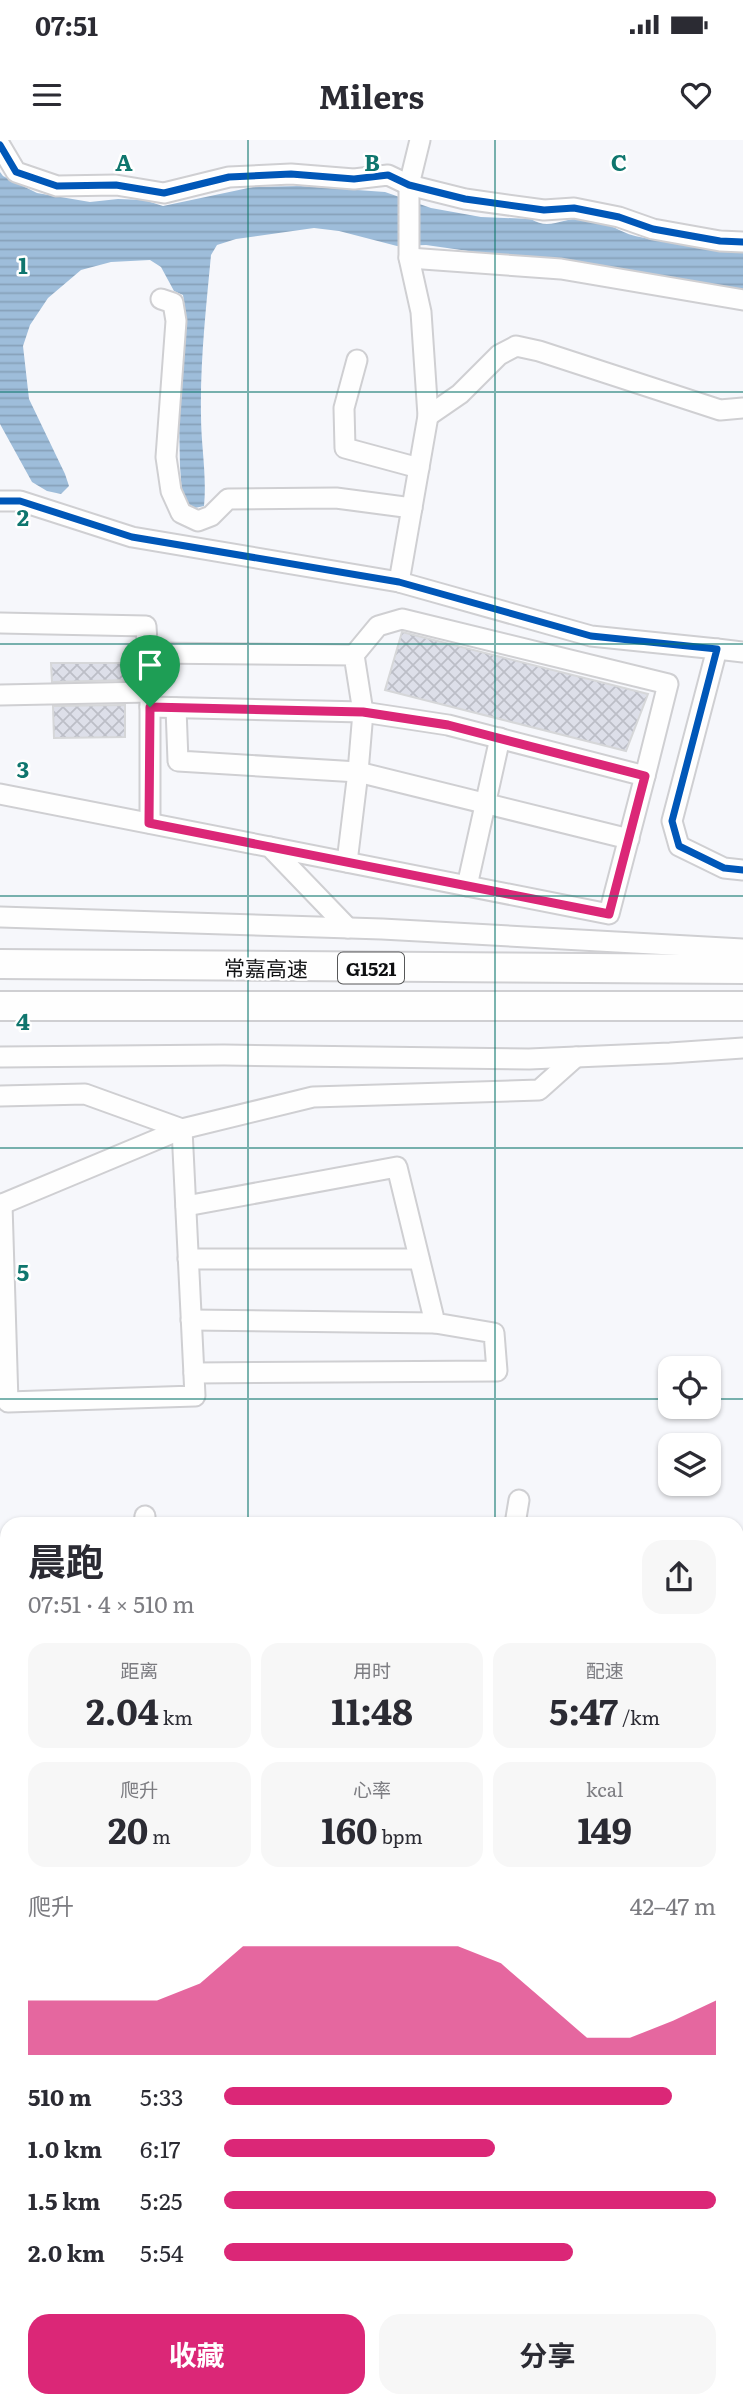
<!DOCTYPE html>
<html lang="zh">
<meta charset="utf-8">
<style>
:root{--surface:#fff;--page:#f7f7f7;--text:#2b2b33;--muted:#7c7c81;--accent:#db2777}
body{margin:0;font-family:Literata,"Noto Sans SC",serif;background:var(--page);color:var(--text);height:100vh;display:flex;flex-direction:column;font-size:26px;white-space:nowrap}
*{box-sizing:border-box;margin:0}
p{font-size:23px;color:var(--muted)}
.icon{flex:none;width:38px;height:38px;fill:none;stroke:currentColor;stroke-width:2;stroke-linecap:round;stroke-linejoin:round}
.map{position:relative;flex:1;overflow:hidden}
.details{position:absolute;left:0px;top:1377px;width:744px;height:891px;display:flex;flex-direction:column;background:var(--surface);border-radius:21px 21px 0 0;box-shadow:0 2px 5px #0004}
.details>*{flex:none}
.controls{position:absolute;left:658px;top:1216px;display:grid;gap:14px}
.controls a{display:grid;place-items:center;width:63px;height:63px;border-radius:14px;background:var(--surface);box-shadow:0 2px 5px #0004;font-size:35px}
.pin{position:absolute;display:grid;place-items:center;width:60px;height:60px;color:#fff;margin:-72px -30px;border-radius:50% 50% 50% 0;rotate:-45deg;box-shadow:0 0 7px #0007}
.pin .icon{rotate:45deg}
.round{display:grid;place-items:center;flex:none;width:74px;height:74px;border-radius:21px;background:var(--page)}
.head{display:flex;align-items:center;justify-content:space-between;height:119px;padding:0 28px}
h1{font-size:38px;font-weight:700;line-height:52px}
.stats{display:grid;grid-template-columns:repeat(3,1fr);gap:10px;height:119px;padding:7px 28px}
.stats div{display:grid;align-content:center;border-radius:18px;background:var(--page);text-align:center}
.stats b{font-size:35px;font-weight:700}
.stats small{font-size:19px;font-weight:400}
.stats p{font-size:19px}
.chart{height:196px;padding:14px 28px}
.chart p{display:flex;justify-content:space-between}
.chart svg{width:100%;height:126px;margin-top:7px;fill:var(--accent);opacity:.7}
.button{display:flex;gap:14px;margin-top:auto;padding:14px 28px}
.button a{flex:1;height:80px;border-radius:21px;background:var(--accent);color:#fff;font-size:28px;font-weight:700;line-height:80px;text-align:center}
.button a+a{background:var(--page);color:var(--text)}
ul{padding:0 28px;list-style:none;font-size:23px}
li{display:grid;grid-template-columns:112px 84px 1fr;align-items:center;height:52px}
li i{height:18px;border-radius:9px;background:var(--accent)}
.status{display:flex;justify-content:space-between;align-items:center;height:49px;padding:0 35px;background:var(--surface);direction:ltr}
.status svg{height:19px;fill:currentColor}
header{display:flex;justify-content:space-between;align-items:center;height:91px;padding:0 28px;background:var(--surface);font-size:32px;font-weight:700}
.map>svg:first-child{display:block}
.water{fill:url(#water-rules)}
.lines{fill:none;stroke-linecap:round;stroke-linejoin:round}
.canal{stroke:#9ebdda;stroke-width:18}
.building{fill:url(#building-cross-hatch);stroke:#d6d7d9;stroke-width:2}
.minor-casing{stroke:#cfcfd2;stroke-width:23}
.highway-casing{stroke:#cfcfd2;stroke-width:32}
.minor{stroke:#fefefe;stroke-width:19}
.highway{stroke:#fefefe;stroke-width:28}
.cycleway-casing{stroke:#fff;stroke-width:11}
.cycleway{stroke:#0057b8;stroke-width:7}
.route-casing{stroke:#fff;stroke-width:14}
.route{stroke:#db2777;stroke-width:9}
.grid{fill:none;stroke:#0f766e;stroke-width:2;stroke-opacity:0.55}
.labels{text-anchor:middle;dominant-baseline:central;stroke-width:5;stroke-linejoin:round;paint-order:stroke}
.shield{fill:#fff;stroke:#565758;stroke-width:2}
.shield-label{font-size:19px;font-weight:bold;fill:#0e0f11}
.street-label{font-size:21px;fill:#0e0f11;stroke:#fff}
.grid-label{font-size:23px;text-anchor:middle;font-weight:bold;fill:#0f766e;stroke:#fff;stroke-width:5;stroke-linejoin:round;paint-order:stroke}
</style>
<div class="status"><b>07:51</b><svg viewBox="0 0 49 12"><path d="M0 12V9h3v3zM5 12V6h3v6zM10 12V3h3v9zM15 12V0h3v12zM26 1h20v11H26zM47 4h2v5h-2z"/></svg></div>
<header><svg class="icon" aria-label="menu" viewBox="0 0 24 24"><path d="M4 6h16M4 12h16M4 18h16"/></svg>Milers<svg class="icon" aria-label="heart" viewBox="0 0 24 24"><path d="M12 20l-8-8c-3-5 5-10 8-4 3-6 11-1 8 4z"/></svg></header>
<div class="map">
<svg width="743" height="2267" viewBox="0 0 743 2267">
<defs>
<pattern id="water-rules" width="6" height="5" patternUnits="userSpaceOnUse" patternTransform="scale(1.75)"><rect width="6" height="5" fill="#9ebdda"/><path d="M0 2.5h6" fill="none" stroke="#87a1ba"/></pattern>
<pattern id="building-cross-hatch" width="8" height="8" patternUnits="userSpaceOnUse" patternTransform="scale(1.75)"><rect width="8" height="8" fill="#dddfe9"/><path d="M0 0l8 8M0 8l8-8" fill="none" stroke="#bcbec7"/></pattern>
</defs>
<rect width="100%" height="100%" fill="#f6f7fb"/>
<g class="water">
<path d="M0,32L3,36L37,53L90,62L118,59L144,60L163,66L253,47L301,46L385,52L431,68L481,77L531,79C549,91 565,77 583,78C604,78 620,94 640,97C673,104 709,106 743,110V150L426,105L397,106L339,91L314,88L236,99L217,105L211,115C206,168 200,222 201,275C201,306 207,336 204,366L195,368L187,363L182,355L180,326L179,281L185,168L183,155L174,151L161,127L150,120L111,122L81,130L48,158L30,185L23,206L29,259L65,334L69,346L61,354L47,351L32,342L0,284Z"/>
<path d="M7,2190V2261H106L103,2267H0V2191Z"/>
</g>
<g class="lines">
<path class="canal" d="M737,1906H743"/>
</g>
<g class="building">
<path d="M402,492L648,554L626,611L385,550Z"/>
<path d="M51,523H126V540L52,542Z"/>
<path d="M125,565V597L54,598L53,566Z"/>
</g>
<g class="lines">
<g class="minor-casing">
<g id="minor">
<path d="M0,5L16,32L57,46L116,45L164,53L229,37L291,34L354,39L388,35L409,45L465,59L544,70L574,68L619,77L653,89L720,101L743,102"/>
<path d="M409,118L561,129L743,160"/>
<path d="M161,159L173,163L176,181L166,317L171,351L181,373L198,381L211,376L228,359L336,358L412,368"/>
<path d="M357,220L344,268L345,308L419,328"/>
<path d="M428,276L460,254L499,215L516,206L539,211L720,270L743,268"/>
<path d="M0,361H20L132,397L399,442L591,496L717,509L672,681L679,706L724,728L743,730"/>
<path d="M399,442L428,276L421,172L409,118V45L420,0"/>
<path d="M0,483L146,486L150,552V683"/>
<path d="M717,509L743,512"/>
<path d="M147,513L354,515L363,572L358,632L347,722"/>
<path d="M354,515L378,486L402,479L668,544L645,636"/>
<path d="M0,555L150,552"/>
<path d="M150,567L363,572L448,585L645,636L609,774L270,707"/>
<path d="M176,568L178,621L358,632L629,699"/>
<path d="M0,654L270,707L348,788"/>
<path d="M467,746L500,598"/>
<path d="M0,777L382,789L743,809"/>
<path d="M0,917L224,915L529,919L670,913L743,908"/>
<path d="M0,956L85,954L182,989L195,1256L8,1262L2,1064"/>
<path d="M0,1065L182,989L313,957L539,950L576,917"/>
<path d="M186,1066L397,1027L435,1183L494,1193L497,1231L194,1233"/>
<path d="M188,1119H419"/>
<path d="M191,1180L435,1183"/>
<path d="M144,1384L145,1376"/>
<path d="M515,1384L519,1360"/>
<path d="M0,1422L7,1426"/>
<path d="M737,1602L743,1603"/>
<path d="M737,1811L743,1812"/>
</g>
</g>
<g class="highway-casing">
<g id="highway">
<path d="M0,824L743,829"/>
<path d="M0,866H743"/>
</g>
</g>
<use href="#minor" class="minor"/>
<use href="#highway" class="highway"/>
<g class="cycleway-casing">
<g id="cycleway">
<path d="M0,5L16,32L57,46L116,45L164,53L229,37L291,34L354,39L388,35L409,45L465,59L544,70L574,68L619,77L653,89L720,101L743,102"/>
<path d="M0,361H20L132,397L399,442L591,496L717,509L672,681L679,706L724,728L743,730"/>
</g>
</g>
<use href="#cycleway" class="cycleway"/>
</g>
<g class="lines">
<g class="route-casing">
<path id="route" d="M150,567L363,572L448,585L645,636L609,774L149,683Z"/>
</g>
<use href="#route" class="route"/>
</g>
<path class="grid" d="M248,0V1384M495,0V1384M0,252H743M0,504H743M0,756H743M0,1008H743M0,1259H670M709,1259H743M0,1511H7M737,1511H743M0,1763H7M737,1763H743M0,2015H7M737,2015H743M248,2261V2267M495,2261V2267"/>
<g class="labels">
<rect class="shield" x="338" y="812.5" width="66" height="31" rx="5"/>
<g class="shield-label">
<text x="371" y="828">G1521</text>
</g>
<g class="street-label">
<text transform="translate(266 827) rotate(1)">常嘉高速</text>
</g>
</g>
<g class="grid-label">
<text x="124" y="31">A</text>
<text x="372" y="31">B</text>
<text x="619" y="31">C</text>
<text x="23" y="134">1</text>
<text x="23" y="386">2</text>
<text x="23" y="638">3</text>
<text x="23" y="890">4</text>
<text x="23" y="1141">5</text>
</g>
</svg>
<div class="controls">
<a><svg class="icon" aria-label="locate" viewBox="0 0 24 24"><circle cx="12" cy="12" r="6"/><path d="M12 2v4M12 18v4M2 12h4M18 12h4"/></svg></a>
<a><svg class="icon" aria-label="layers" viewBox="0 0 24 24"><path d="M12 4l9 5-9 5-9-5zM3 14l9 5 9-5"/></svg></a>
</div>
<div class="pin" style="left:150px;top:567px;background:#1e9e55"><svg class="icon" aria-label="arrive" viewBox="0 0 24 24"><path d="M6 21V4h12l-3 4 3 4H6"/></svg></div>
<section class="details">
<div class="head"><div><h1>晨跑</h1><p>07:51 · 4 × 510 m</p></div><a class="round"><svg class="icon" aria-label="share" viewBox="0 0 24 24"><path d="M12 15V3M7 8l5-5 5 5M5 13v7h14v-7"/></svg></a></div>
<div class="stats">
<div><p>距离</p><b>2.04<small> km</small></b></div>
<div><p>用时</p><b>11:48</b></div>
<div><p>配速</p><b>5:47<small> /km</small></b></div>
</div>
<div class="stats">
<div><p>爬升</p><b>20<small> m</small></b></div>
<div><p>心率</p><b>160<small> bpm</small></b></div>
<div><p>kcal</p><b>149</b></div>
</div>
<div class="chart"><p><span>爬升</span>42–47 m</p>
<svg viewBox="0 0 160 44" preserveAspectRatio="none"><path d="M0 44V25L10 25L20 25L30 25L40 19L50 6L60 6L70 6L80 6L90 6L100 6L110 12L120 25L130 38L140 38L150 32L160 25V44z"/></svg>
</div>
<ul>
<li><b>510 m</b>5:33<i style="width:91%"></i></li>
<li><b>1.0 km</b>6:17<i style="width:55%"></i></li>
<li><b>1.5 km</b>5:25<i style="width:100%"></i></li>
<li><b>2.0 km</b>5:54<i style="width:71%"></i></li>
</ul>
<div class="button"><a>收藏</a><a>分享</a></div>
</section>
</div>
